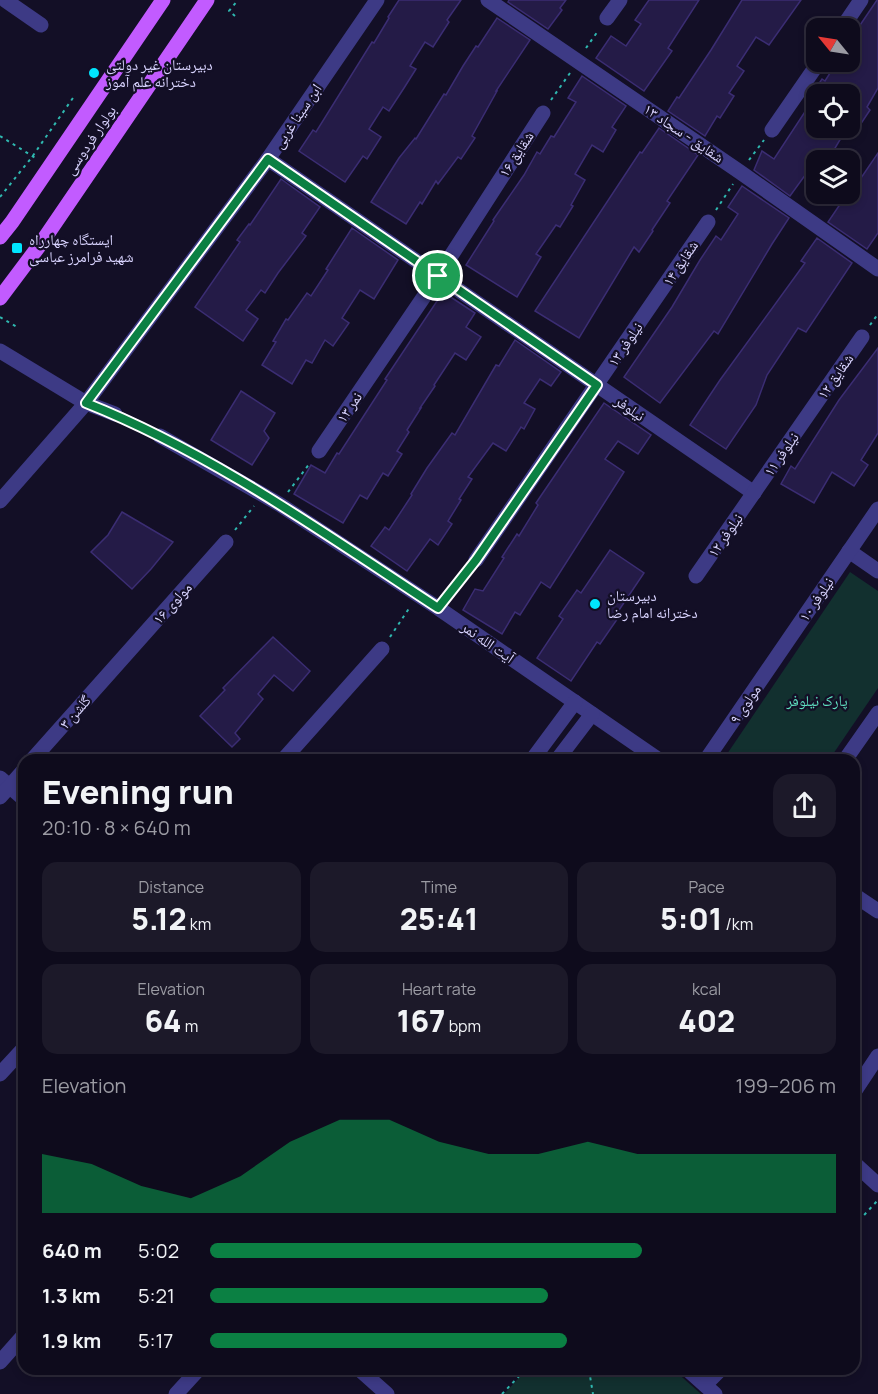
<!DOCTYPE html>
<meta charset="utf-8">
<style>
:root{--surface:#0e0b1c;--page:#1c1929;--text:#f1f3f6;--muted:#9b9ba3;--line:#2e2b3b;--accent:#0b8043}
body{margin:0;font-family:Manrope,"Noto Naskh Arabic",sans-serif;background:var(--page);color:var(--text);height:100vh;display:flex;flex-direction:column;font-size:22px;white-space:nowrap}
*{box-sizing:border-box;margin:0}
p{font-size:20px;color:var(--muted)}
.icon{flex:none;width:33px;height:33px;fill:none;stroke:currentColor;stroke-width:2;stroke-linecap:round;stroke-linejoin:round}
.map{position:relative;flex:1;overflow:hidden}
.drawer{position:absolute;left:18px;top:754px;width:842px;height:621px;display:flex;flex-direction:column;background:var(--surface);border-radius:18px;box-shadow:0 3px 9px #0003,0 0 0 2px var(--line)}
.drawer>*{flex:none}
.needle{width:39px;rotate:300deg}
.tools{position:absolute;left:806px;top:18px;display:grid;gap:12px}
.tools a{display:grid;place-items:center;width:54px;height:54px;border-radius:12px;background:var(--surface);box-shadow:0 3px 9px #0003,0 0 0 2px var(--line);font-size:30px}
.pin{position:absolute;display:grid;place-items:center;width:51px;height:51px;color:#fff;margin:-26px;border:3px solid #fff;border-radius:50%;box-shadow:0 2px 6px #0007}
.round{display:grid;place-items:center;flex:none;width:63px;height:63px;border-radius:18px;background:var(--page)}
.overview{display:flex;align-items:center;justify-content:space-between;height:102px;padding:0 24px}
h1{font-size:33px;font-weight:800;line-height:45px}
.stats{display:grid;grid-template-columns:repeat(3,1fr);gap:9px;height:102px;padding:6px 24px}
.stats div{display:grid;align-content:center;border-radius:15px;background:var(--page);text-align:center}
.stats b{font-size:30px;font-weight:800}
.stats small{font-size:16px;font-weight:400}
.stats p{font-size:16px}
.chart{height:168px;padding:12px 24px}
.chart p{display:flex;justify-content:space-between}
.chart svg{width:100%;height:108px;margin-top:6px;fill:var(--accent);opacity:.7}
ul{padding:0 24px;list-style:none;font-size:20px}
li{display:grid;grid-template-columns:96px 72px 1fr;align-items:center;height:45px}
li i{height:15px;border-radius:8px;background:var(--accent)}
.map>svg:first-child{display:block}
.green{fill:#12302f}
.building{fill:#241b47;stroke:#3b2d73;stroke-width:1.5}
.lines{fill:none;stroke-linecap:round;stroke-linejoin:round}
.path{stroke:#2fb8b0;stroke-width:2;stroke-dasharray:3 4.5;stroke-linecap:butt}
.pedestrian{stroke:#3d3a85;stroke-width:10}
.minor{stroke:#3d3a85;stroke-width:15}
.primary{stroke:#c25bff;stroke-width:15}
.route-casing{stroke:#fff;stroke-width:12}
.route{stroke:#0b8043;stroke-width:8}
.poi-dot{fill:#00e5ff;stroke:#130f26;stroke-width:2}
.labels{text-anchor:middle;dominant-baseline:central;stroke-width:4.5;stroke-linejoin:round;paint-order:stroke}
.poi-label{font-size:15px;fill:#d9d4ff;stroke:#130f26;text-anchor:start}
.street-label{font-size:15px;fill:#d9d4ff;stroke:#130f26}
.park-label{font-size:15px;fill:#5fe0c0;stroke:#130f26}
</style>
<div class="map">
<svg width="878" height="1394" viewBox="0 0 878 1394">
<rect width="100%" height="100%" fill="#130f26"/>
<g class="green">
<path d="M850,572L878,591V688L829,760H723Z"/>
<path d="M526,1370H674L701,1394H504Z"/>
</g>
<g class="building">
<path d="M399,0H461L447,20L449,22L433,47L425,42L410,66L416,69L404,88L389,111L383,107L369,129L381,137L367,159L363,156L345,182L299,151L313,130L316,132L372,42L374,43L389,18L388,17Z"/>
<path d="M509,0H566L560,8L562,10L548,29L508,2Z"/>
<path d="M649,0H699L668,48L672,51L644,91L596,58L611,36L626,46L641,24L635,20Z"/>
<path d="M742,0H801L769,45L756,37L737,66L744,71L729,93L734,96L720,118L717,116L705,136L668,111L677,97L679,98L711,50Z"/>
<path d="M877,0H878V88L867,107L870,110L856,131L849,127V94H812L822,79L825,81L837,62H849V46L856,35L854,34Z"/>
<path d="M497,18L530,40L496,91H497L472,136L475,138L461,159L458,157L438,184L436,181L422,204L420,202L406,224L371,202L399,158L415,138L416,139L444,94L446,95L463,66L476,46L478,47Z"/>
<path d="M582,76L626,106L612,127L616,130L603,152L592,145L575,174L585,180L571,205L573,206L560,227L556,225L536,254L541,257L517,297L466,265L494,221L493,220L524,175L537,152L540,154L551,136L554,137L576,102L568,98Z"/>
<path d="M816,95V128H847L828,160H816V170L811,167L790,196L754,170L762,151L774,159Z"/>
<path d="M659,128L698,155L667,201L670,203L652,230L653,231L639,252L634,247L579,338L535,311L640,152L642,153Z"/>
<path d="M878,153V233L867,249L828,222L847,194H849V191L859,177L861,178Z"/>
<path d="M281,179L320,207L302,233L306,236L278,273L265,293L261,290L246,310L258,319L243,341L195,307L240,242L237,240L249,224L250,225Z"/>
<path d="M742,186L789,218L772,244L718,334L714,331L660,403L624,377L672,307L700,260L716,236L721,240L738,214L728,207Z"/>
<path d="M352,228L398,260L374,299L360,290L342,318L349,323L333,346L325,340L312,363L306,360L292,384L262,365L276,342L273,341L286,319L288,320L307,293L311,296L328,270L326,269Z"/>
<path d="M817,238L852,263L806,332L798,328L767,375L756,405L726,449L690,425L720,380L805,263L801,261Z"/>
<path d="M443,292L475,313L466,327L481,337L466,360L455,353L434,385L435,386L420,408H421L407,430L409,432L397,451L402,454L388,476L383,473L367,499L360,495L343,523L294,494L311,465L325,473L337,453L339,454L387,380L385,379Z"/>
<path d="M515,340L561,372L551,386L540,379L524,403L535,409L524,429L521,427L506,451L493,443L468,477L472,479L459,499L461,500L448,521L452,524L438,545L430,539L407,571L371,546L385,527L389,530L412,495L411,494L427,468L452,433L455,435L496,365L499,366Z"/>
<path d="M878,348V433L861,460L868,465L854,486L832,472L814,503L781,484L791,466L795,469L839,400Z"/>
<path d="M241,391L275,413L264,431L269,438L252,465L211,440Z"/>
<path d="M604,403L651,435L638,454L618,441L605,459L624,472L550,588L541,582L520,615L515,612L502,634L463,610L475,589L483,591L504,558L502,557L517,534L519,536L538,505L536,503Z"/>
<path d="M122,512L173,542L151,569L132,589L91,552L108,535Z"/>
<path d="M610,550L644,573L615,616L618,618L600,644L597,642L571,681L537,658L563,619L559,616L577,590L581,593Z"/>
<path d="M273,637L310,671L293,691L274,675L258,694L263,699L235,733L240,739L232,747L200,716L225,690L223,688Z"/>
</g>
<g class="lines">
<g class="path">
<path d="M235,16L229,11L238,0"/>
<path d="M586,48L598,31"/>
<path d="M551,100L570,73"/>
<path d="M0,136L37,159"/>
<path d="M749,160L764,140"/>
<path d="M0,197L32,157L75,95"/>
<path d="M716,210L733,184"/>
<path d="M0,317L17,327"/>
<path d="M870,325L878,314"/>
<path d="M288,492L310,463"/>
<path d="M235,530L254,506"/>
<path d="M447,596L468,570"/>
<path d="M390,637L410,607"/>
<path d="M854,1226L878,1200"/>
<path d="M589,1370L593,1394"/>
<path d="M502,1394L525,1370"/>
</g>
<path class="pedestrian" d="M115,414L160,436"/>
<g class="minor">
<path d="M5,0L41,25"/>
<path d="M488,0L740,172L878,269"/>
<path d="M607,18L620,0"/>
<path d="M842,28L861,0"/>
<path d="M772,130L819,62"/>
<path d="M268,159L754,493"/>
<path d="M0,351L86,403L115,414"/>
<path d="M160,436L279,504L438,608L659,760"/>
<path d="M319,451L438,276L543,113"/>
<path d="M0,501L86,403L268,159L377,0"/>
<path d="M849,551L878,571"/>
<path d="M476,560L708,222"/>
<path d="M696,576L862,337"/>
<path d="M32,760L226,542"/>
<path d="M283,760L382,649"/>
<path d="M532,760L575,702"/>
<path d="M557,760L592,714"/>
<path d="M706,760L878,509"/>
<path d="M845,760L878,713"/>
<path d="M0,778L24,799"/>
<path d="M0,797L24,770"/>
<path d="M854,895L878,911"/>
<path d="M0,1074L24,1048"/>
<path d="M854,1092L878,1056"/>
<path d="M854,1163L878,1185"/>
<path d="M0,1362L24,1335"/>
<path d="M360,1370L387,1394"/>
<path d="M688,1370L715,1394"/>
<path d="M705,1385L720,1370"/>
<path d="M176,1394L198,1370"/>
</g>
<g class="primary">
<path d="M0,237L12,222L163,0"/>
<path d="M0,298L42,242L207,0"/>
</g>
</g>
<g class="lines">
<g class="route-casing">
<path id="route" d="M268,159L597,385L476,560L438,608C325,534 212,453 86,403Z"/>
</g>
<use href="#route" class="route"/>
</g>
<g class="poi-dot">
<circle cx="94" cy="73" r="6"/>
<rect x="11" y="242" width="12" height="12" rx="3"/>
<circle cx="595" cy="604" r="6"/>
</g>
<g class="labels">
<g class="poi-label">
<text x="106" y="64">دبیرستان غیر دولتی<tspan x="106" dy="17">دخترانه علم آموز</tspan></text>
<text x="29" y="239">ایستگاه چهارراه<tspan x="29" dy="17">شهید فرامرز عباسی</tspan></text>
<text x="607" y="595">دبیرستان<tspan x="607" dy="17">دخترانه امام رضا</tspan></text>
</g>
<g class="street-label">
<text transform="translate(297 116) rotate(-56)">ابن سینا غربی</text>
<text transform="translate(684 133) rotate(34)">شقایق - سجاد ۱۳</text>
<text transform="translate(90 140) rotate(-56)">بولوار فردوسی</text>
<text transform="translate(516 154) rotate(-57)">شقایق ۱۶</text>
<text transform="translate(680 263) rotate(-56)">شقایق ۱۴</text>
<text transform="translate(625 344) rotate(-56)">نیلوفر ۱۳</text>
<text transform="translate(835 376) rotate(-55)">شقایق ۱۲</text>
<text transform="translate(349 407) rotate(-56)">نمر ۱۳</text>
<text transform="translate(630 408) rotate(35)">نیلوفر</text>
<text transform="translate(781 454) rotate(-55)">نیلوفر ۱۱</text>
<text transform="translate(725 535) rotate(-55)">نیلوفر ۱۲</text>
<text transform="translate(816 599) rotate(-56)">نیلوفر ۱۰</text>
<text transform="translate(172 603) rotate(-48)">مولوی ۱۶</text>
<text transform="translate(488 642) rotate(35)">آیت الله نمر</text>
<text transform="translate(745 704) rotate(-56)">مولوی ۹</text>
<text transform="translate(75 712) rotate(-49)">گلشن ۳</text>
</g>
<g class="park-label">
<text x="817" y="700">پارک نیلوفر</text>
</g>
</g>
</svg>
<div class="tools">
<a><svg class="needle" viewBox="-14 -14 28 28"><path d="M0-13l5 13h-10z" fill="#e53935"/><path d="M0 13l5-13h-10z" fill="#9b9ba3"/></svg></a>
<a><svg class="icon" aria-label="locate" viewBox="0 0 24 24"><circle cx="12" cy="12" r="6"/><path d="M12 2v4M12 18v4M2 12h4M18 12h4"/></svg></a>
<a><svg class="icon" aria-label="layers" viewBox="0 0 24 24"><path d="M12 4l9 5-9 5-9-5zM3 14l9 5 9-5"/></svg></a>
</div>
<div class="pin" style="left:438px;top:276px;background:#1e9e55"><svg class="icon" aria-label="arrive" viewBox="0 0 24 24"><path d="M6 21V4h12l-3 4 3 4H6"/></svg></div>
<section class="drawer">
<div class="overview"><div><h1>Evening run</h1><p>20:10 · 8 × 640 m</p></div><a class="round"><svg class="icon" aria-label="share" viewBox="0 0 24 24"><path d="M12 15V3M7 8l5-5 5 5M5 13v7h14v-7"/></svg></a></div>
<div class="stats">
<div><p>Distance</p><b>5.12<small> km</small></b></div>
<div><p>Time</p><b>25:41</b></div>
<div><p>Pace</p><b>5:01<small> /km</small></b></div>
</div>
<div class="stats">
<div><p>Elevation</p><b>64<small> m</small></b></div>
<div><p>Heart rate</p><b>167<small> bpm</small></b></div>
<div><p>kcal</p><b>402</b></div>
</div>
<div class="chart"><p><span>Elevation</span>199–206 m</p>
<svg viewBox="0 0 160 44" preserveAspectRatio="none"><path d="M0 44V20L10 24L20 33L30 38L40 29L50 15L60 6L70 6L80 15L90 20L100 20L110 15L120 20L130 20L140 20L150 20L160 20V44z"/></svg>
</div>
<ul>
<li><b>640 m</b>5:02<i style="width:69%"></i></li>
<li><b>1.3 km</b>5:21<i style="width:54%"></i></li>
<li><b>1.9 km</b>5:17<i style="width:57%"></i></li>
</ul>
</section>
</div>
